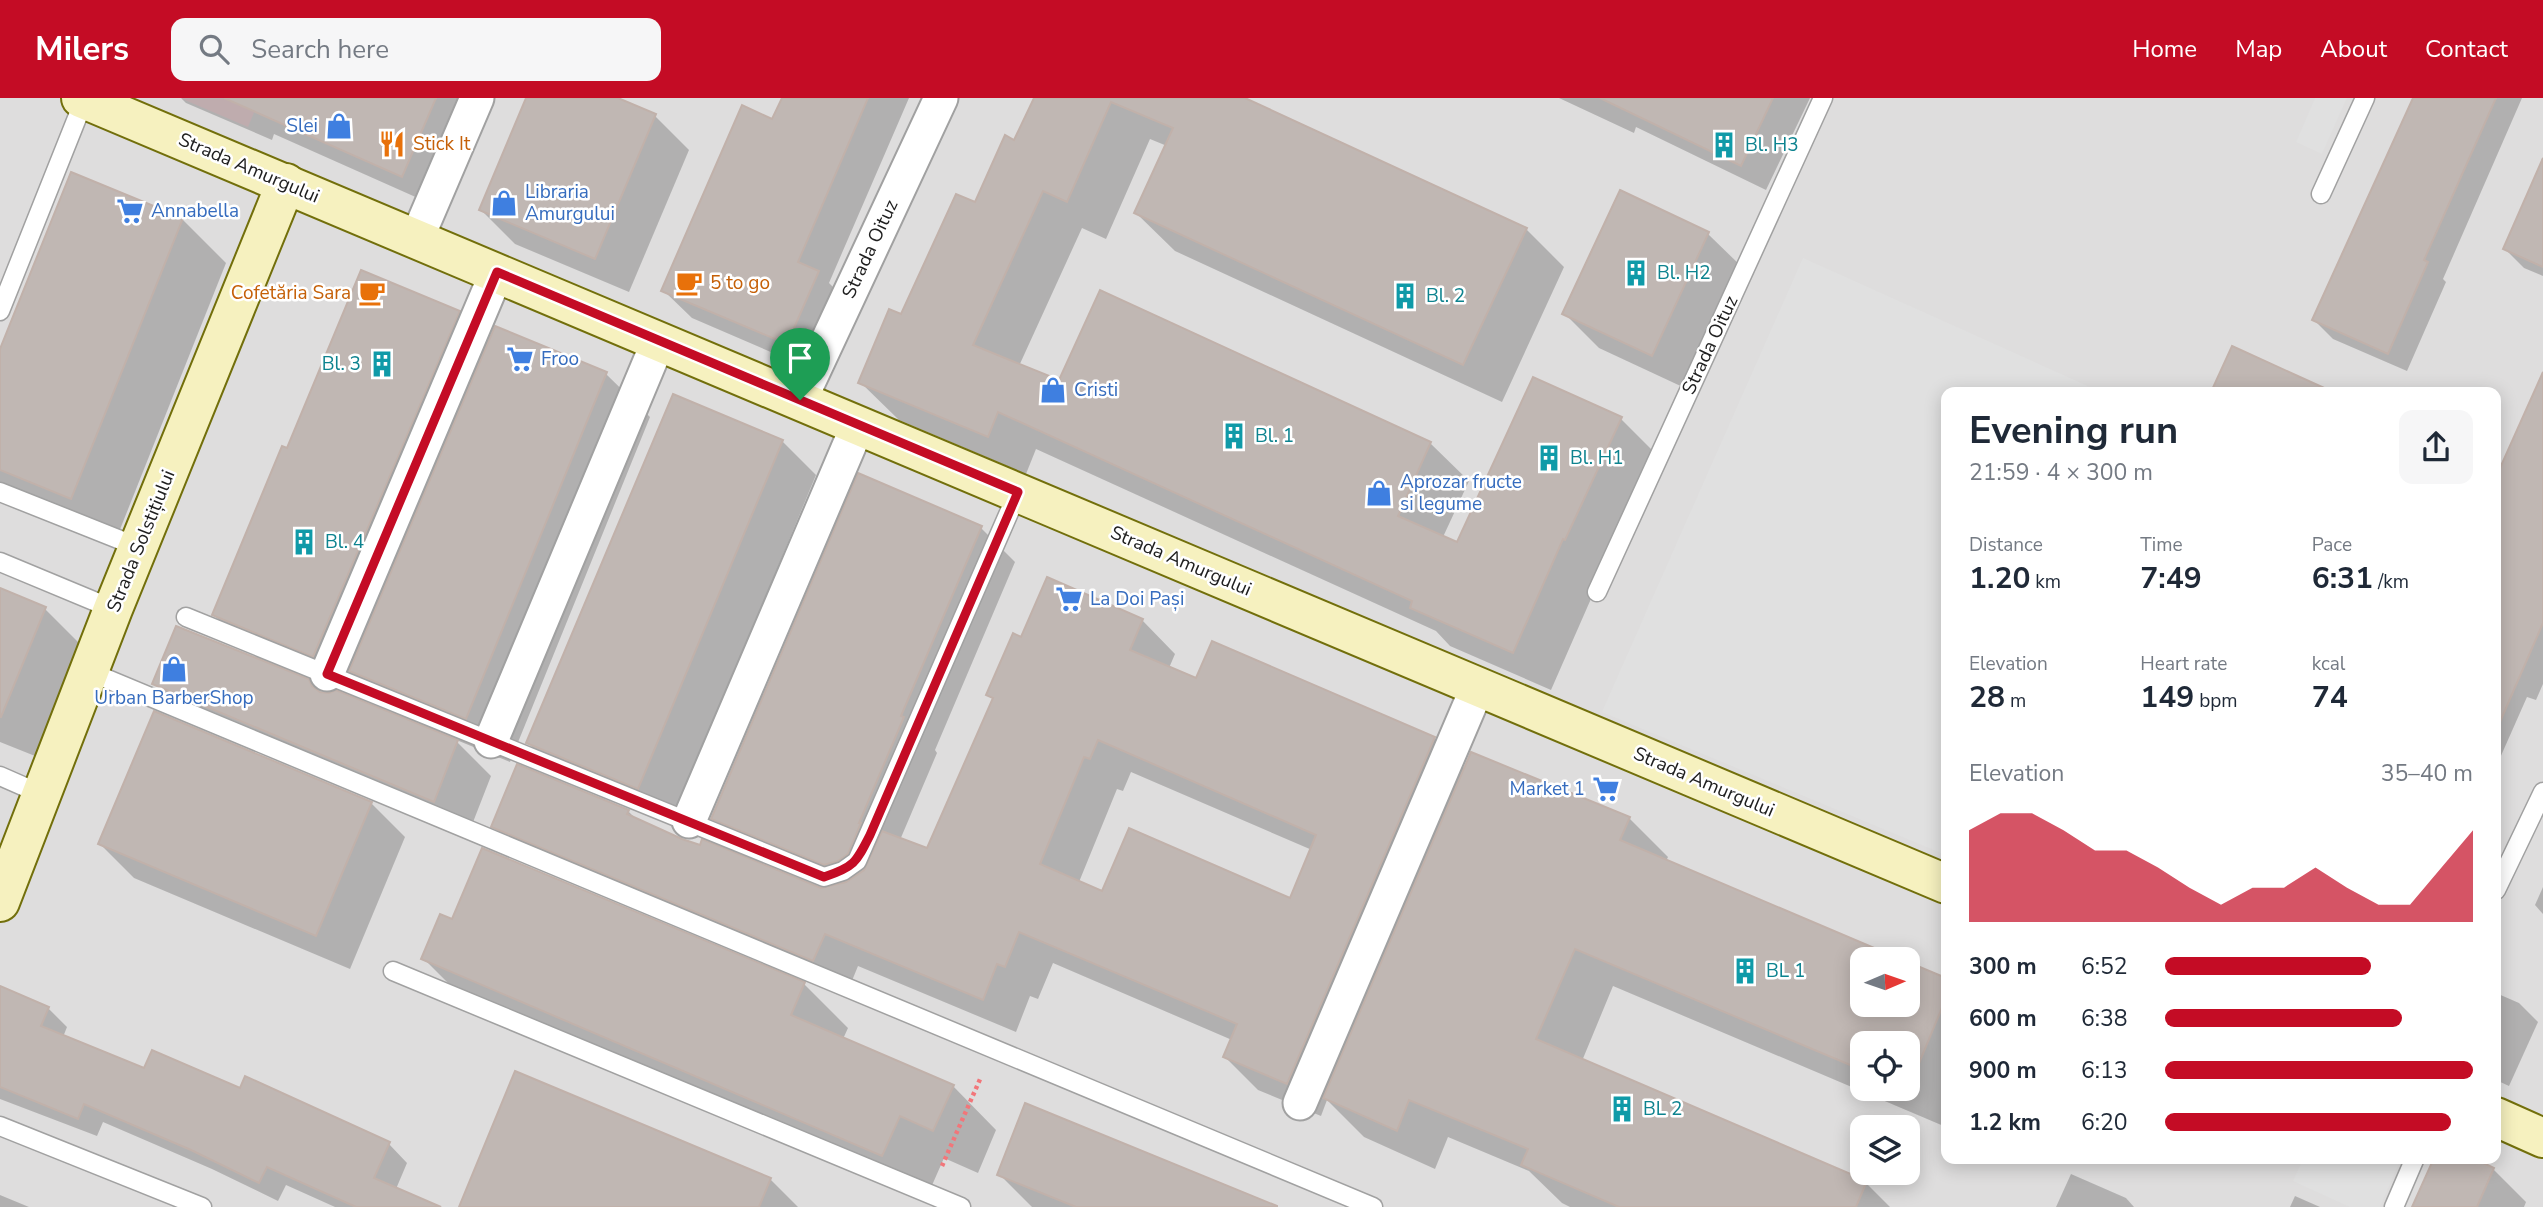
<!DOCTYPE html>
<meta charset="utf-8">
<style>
:root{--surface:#fff;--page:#f6f6f7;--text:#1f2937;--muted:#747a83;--accent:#c40c25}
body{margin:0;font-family:"Nunito Sans",sans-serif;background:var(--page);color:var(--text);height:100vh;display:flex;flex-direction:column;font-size:26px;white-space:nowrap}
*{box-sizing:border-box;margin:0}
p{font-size:23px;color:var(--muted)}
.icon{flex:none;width:38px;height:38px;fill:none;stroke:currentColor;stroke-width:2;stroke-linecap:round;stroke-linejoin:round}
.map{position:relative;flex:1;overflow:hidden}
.drawer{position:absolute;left:1941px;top:289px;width:560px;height:777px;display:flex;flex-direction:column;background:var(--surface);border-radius:14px;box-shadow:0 4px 18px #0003}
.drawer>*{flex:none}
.needle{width:46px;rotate:88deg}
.tools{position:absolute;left:1850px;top:849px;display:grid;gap:14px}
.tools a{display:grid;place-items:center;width:70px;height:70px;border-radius:14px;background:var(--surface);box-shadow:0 4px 18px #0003;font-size:35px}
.pin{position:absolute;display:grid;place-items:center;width:60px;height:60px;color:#fff;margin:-72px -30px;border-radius:50% 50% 50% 0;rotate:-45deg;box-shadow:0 0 7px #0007}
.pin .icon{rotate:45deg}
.round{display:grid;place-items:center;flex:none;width:74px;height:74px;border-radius:14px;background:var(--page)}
.overview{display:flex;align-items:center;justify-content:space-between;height:119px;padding:0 28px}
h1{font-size:38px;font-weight:700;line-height:52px}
.metrics{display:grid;grid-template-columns:repeat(3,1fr);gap:10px;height:119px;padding:7px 28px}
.metrics div{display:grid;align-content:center}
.metrics b{font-size:30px;font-weight:700}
.metrics small{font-size:19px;font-weight:400}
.metrics p{font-size:19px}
.chart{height:196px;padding:14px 28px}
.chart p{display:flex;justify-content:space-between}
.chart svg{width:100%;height:126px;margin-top:7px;fill:var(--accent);opacity:.7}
ul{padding:0 28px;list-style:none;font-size:23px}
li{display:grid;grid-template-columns:112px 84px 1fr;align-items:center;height:52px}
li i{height:18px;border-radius:9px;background:var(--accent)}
header{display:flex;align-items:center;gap:42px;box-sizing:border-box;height:98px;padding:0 35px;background:var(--accent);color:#fff}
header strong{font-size:33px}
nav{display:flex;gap:38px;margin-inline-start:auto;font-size:24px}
.search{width:490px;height:63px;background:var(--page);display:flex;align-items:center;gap:18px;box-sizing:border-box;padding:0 24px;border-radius:14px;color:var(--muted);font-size:26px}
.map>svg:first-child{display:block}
.residential{fill:#dedddd;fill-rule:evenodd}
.commercial{fill:#efd7da}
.parking{fill:#e0e0e0}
.shadow{fill:#0003;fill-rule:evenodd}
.building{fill:#c0b7b3;stroke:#c1b1aa;stroke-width:2;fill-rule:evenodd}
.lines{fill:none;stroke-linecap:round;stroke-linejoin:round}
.lane-casing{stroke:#a1a1a1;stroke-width:21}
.street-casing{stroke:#a1a1a1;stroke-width:37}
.secondary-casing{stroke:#726f0b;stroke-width:42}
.path{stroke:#f2767a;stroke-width:4.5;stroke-dasharray:3.5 3.5;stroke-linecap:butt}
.lane{stroke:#fff;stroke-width:18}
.street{stroke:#fff;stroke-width:33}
.secondary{stroke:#f6f1bf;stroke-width:38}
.route-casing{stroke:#fff;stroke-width:14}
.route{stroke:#c40c25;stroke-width:9}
.labels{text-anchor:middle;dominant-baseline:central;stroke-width:5;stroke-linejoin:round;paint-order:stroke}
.shop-label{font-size:19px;fill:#366cbe;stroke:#fff;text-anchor:start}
.food-label{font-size:19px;fill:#c56008;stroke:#fff;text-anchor:start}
.culture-label{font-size:19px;fill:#0d838f;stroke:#fff;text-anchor:start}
.street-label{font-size:19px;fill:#202020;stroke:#fff}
</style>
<header>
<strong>Milers</strong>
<div class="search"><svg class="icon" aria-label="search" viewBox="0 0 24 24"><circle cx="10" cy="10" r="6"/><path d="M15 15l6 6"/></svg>Search here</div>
<nav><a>Home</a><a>Map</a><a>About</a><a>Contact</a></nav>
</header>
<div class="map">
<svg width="2543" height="1109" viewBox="0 0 2543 1109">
<rect width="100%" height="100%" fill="#f0ece7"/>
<path class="residential" d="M0,0H2543V1109H0ZM1946,294H2496V1060H1946ZM1862,861H1908V906H1862ZM1862,945H1908V990H1862ZM1862,1029H1908V1074H1862Z"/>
<path class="commercial" d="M180,0H260L248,29Z"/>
<g class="parking">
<path d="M2315,0H2347L2322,56L2296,44Z"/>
<path d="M1803,160L2101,294H1946V757L1602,614Z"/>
<path d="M2303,1061V1060L2401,1061L2380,1109H2350L2293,1083Z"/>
</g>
<g class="shadow">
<path d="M181,0H465L429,105L274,36L272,42L186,5Z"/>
<path d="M528,0H614L655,18L689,52L629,194L515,146L481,112Z"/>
<path d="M784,0H909L829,185L846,202L815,273L692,220L663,192L773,23Z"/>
<path d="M1051,0H1240L1526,131L1564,169L1502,304L1175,153L1136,115L1167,48L1150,41L1106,141L1082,130L1019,268L1060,285L1430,345L1469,383L1443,439L1458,446L1621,321L1659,359L1601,478L1551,592L1450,548L1436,533L1036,351L1026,376L899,322L860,284L1015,44Z"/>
<path d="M1559,0H1810L1766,92L1636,29L1634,35Z"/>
<path d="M2415,0H2522L2443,181L2446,184L2407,273L2333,241L2314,222Z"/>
<path d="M2543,69V178L2524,170L2505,151Z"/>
<path d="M1620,94L1708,136L1743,170L1687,291L1599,250L1564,215Z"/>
<path d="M182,121L226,165L115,444L0,395V256Z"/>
<path d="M459,215L490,245L606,276L650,319L510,664L454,641L491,678L468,737L188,620L154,585L261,564L214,517ZM305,580L338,594L329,597L321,596ZM364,586L398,619L357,603Z"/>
<path d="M2543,325V586L2536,602L2527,599L2496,669V402L2508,375Z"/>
<path d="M782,343L816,377L672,724L562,679L528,645Z"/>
<path d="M981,430L1015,464L935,652L937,655L900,742L928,753L994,602L988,596L1022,541L1142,522L1175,556L1169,570L1197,583L1434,640L1465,671L1629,720L1668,759L1666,763L1896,861H1862V906H1908V866L1946,882V1029L1613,888L1582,963L1866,1085L1890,1109H1570L1562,1105L1529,1073L1448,1039L1435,1071L1364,1039L1327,1002L1321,1018L1258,992L1225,959L1232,942L1053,865L1038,901L1030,898L1016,934L858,868L847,895L526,761L493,728L628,713L638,723L681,743L819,791L834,790L747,754L713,720ZM1131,674L1312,752L1291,802L1103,795L1079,784L1117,691L1123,693ZM1862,945H1908V990H1862Z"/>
<path d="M0,492L45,511L89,555L45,662L0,644Z"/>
<path d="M371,705L405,739L350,871L134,780L100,746Z"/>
<path d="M2543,789V816L2535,807Z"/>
<path d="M453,823L804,886L848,930L843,941L953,988L996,1032L978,1075L944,1060L926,1101L467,904L423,860Z"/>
<path d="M0,890L48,910L67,929L63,939L145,972L240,992L389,1046L407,1065L396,1091L437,1109H335L286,1087L278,1103L212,1071L103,1024L97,1038L0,1001Z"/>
<path d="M2496,895L2519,905L2538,924L2509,988L2496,982Z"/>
<path d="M2469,1060L2493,1071L2526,1104L2524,1109H2414Z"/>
<path d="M999,1076L1275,1109H1032Z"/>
<path d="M2071,1076L2126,1100L2134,1109H2056Z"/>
<path d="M770,1081L798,1109H541Z"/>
<path d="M0,1097L29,1109H0Z"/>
<path d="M2295,1098L2320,1109H2290Z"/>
</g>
<g class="building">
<path d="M224,0H436L402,79Z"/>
<path d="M526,0H618L656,16L595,161L479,112Z"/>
<path d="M782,0H868L798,164L819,173L787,246L661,193L742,7L772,21Z"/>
<path d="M1034,0H1245L1527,130L1463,267L1134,115L1173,30L1111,4L1067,104L1043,93L973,247L1059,282L1100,192L1431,344L1398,418L1457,444L1533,279L1622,319L1565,442L1563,441L1513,555L1410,510L1412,503L998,314L988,339L858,285L889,211L901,216L956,96L975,104L1005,37L1014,42Z"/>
<path d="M1600,0H1773L1741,68Z"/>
<path d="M2413,0H2496L2424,162L2428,164L2388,256L2312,222Z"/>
<path d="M2543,60V169L2503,151Z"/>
<path d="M71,74L183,120L71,401L0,372V251Z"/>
<path d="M1620,92L1709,134L1652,258L1562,216Z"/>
<path d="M361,172L460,213L313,559L212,517L282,348L287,350Z"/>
<path d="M495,228L607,274L466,621L349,573Z"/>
<path d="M2232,248L2333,294H2211Z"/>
<path d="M2543,274V525L2496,633V379Z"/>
<path d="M673,296L783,342L638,691L526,645Z"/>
<path d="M858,375L982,428L901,618L904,619L859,725H861L848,756L838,763L824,767L711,721Z"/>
<path d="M1047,479L1143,521L1130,552L1196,580L1212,543L1435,639L1287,986L1223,959L1237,926L1019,834L1005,869L997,866L983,902L825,836L813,863L491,729L517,666L629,712L627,716L682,741L700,747L702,741L821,790L846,784L864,772L882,733L927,750L993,600L986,597L1013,535L1021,539ZM1098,642L1316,737L1290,800L1129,730L1102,793L1040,766L1084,659L1090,661Z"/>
<path d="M0,490L46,509L1,619H0Z"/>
<path d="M176,528L309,581L312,588L320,594L329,595L336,592L458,642L434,704L152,586Z"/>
<path d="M154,613L372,704L316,838L98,746Z"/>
<path d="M1471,654L1630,719L1620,742L1900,861H1862V906H1908V864L1946,880V900L1908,992L1905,990H1908V945H1862V972L1575,851L1536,941L1867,1083L1856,1109H1619L1521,1067L1528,1051L1409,1002L1397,1033L1323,1000Z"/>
<path d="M482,750L805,884L791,917L954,987L933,1033L900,1018L882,1058L421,861L440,816L452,821Z"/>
<path d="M0,888L49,909L41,928L144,970L152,952L240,990L245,978L390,1044L374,1080L441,1109H356L267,1069L259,1085L191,1052L84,1006L78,1021L0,989Z"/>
<path d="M515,973L771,1080L759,1109H459Z"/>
<path d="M1025,1005L1277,1108V1109H1076L997,1077Z"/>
<path d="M2434,1060H2473L2494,1070L2477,1109H2412Z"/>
</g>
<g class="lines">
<g class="lane-casing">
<g id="lane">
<path d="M2321,96L2365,0"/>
<path d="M0,213L85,0"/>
<path d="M0,394L138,449"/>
<path d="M0,464L113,511"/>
<path d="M1597,494L1823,0"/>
<path d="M186,519L824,779L843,773L857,763L1018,394"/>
<path d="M88,573L1373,1109"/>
<path d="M0,678L41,696"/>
<path d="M2496,792L2543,694"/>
<path d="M393,873L961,1109"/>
<path d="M0,1028L202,1109"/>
<path d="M2394,1109L2415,1060"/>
</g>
</g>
<g class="street-casing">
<g id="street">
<path d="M417,140L477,0"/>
<path d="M800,302L941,0"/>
<path d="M327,576L497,174"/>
<path d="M491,643L659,242"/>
<path d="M689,723L858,327"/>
<path d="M1300,1005L1478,588"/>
</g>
</g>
<g class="secondary-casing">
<g id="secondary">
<path d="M81,0L1946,786"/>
<path d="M0,804L113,511L286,85"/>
<path d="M2496,1019L2543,1040"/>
</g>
</g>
<path class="path" d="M942,1068L981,979"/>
<use href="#lane" class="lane"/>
<use href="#street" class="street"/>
<use href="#secondary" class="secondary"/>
</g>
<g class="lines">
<g class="route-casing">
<path id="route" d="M497,174L1018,394L870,737C856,765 854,769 824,779L327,576Z"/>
</g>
<use href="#route" class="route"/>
</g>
<defs>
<g id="shop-bare" transform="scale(2.1)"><path d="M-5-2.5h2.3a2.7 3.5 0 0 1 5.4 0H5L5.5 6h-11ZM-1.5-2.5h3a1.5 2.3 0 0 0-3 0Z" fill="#3f7fe0" stroke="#fff" stroke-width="2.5" paint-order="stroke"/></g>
<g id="restaurant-bare" transform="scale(2.1)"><path d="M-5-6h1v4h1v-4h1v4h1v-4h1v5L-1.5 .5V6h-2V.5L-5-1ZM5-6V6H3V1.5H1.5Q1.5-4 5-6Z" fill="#e8710a" stroke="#fff" stroke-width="2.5" paint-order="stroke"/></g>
<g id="building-bare" transform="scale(2.1)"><path d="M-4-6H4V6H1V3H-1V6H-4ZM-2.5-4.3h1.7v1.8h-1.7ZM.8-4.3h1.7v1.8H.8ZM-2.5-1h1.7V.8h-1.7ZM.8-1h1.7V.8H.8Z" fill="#0f9aa8" stroke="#fff" stroke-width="2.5" paint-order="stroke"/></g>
<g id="supermarket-bare" transform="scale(2.1)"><path d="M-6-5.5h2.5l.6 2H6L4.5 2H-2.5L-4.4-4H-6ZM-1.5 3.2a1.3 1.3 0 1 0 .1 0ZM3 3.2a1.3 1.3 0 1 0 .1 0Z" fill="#3f7fe0" stroke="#fff" stroke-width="2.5" paint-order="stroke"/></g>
<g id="cafe-bare" transform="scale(2.1)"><path d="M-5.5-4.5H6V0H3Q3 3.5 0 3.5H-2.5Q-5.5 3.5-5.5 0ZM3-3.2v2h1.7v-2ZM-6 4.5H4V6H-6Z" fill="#e8710a" stroke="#fff" stroke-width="2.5" paint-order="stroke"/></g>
</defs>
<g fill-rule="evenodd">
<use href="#shop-bare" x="339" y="28"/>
<use href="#restaurant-bare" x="392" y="46"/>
<use href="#building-bare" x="1724" y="47"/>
<use href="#shop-bare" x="504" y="105"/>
<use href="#supermarket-bare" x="130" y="113"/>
<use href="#building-bare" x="1636" y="175"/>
<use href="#cafe-bare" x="689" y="185"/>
<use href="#cafe-bare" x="372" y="195"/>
<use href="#building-bare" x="1405" y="198"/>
<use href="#supermarket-bare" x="520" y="261"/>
<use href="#building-bare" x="382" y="266"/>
<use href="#shop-bare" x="1053" y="292"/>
<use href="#building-bare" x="1234" y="338"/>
<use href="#building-bare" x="1549" y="360"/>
<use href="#shop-bare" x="1379" y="395"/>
<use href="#building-bare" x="304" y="444"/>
<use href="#supermarket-bare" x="1069" y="501"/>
<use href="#shop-bare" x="174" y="571"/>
<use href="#supermarket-bare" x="1606" y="691"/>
<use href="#building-bare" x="1745" y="873"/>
<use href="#building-bare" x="1622" y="1011"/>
</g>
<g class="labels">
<g class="shop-label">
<text x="318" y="28" text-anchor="end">Slei</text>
<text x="525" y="94">Libraria<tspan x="525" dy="22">Amurgului</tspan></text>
<text x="151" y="113">Annabella</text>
<text x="541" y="261">Froo</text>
<text x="1074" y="292">Cristi</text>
<text x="1400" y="384">Aprozar fructe<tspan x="1400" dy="22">si legume</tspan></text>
<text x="1090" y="501">La Doi Pași</text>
<text x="174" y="600" text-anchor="middle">Urban BarberShop</text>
<text x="1585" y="691" text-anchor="end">Market 1</text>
</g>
<g class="food-label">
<text x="413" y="46">Stick It</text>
<text x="710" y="185">5 to go</text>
<text x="351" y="195" text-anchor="end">Cofetăria Sara</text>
</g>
<g class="culture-label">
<text x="1745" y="47">Bl. H3</text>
<text x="1657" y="175">Bl. H2</text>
<text x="1426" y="198">Bl. 2</text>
<text x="361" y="266" text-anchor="end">Bl. 3</text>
<text x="1255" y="338">Bl. 1</text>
<text x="1570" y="360">Bl. H1</text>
<text x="325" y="444">Bl. 4</text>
<text x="1766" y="873">BL 1</text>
<text x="1643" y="1011">BL 2</text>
</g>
<g class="street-label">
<text transform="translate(249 70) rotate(23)">Strada Amurgului</text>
<text transform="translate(870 151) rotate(-65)">Strada Oituz</text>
<text transform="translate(1710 247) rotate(-65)">Strada Oituz</text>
<text transform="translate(141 443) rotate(-68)">Strada Solstițiului</text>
<text transform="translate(1181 463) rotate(23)">Strada Amurgului</text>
<text transform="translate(1704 684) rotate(23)">Strada Amurgului</text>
</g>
</g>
</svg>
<div class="tools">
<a><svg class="needle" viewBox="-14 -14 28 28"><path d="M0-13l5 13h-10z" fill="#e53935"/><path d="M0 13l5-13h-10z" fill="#747a83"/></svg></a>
<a><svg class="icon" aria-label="locate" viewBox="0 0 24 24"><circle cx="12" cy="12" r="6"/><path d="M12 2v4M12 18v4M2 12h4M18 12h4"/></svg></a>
<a><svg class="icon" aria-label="layers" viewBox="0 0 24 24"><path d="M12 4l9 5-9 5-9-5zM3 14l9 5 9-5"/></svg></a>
</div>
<div class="pin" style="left:800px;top:302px;background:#1e9e55"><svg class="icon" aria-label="arrive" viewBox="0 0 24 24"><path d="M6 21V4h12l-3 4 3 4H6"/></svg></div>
<section class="drawer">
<div class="overview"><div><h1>Evening run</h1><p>21:59 · 4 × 300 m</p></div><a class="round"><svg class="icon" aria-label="share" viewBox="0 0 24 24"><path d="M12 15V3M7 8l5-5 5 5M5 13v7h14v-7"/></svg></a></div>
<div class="metrics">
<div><p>Distance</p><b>1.20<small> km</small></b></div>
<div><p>Time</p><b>7:49</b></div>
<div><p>Pace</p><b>6:31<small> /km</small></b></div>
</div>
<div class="metrics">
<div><p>Elevation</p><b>28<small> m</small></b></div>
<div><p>Heart rate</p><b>149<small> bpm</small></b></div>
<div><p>kcal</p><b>74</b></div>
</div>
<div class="chart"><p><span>Elevation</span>35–40 m</p>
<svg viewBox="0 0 160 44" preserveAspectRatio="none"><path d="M0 44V12L10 6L20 6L30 12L40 19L50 19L60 25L70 32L80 38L90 32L100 32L110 25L120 32L130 38L140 38L150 25L160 12V44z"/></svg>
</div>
<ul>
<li><b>300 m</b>6:52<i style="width:67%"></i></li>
<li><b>600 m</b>6:38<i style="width:77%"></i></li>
<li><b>900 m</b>6:13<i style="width:100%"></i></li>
<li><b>1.2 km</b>6:20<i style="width:93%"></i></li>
</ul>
</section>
</div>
